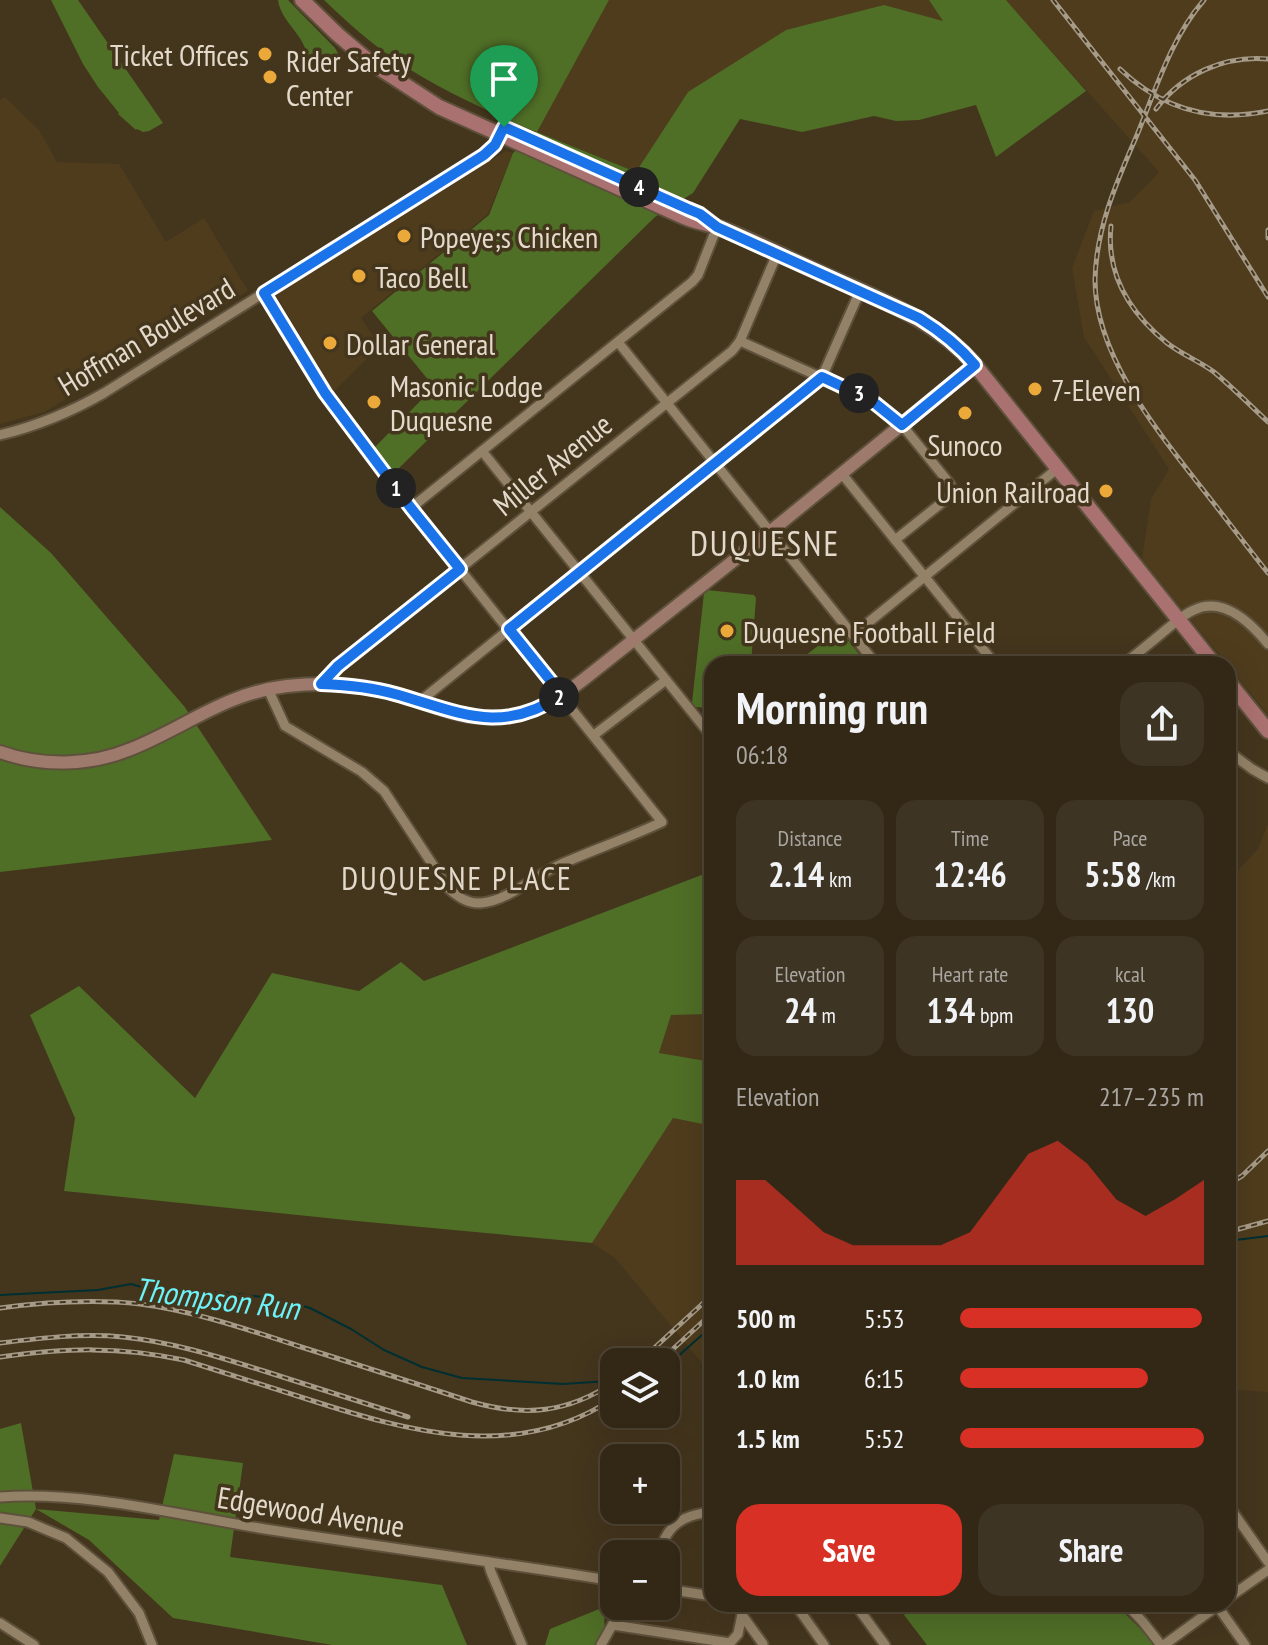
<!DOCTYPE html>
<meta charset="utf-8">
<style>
:root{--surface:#332816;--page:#3e3423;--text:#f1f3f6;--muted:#a9a6a1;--line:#4e4435;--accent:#d93025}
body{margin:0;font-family:"PT Sans Narrow",sans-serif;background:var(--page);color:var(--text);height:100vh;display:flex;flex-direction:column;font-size:30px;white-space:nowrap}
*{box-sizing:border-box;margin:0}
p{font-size:26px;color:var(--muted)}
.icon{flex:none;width:44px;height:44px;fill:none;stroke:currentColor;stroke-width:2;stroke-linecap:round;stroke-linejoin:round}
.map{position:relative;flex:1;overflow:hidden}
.sheet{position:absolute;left:704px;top:656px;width:532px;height:956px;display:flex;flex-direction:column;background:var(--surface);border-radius:24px;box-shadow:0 8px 32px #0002,0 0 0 2px var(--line)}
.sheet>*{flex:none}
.fabs{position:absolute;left:600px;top:1348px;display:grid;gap:16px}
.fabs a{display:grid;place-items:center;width:80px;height:80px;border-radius:16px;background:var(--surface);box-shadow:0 8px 32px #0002,0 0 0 2px var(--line);font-size:40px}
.pin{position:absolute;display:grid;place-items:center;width:68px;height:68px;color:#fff;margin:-82px -34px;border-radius:50% 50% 50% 0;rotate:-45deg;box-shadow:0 0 8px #0007}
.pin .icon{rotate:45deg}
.km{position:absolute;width:40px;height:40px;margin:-20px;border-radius:50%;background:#222;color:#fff;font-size:22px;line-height:40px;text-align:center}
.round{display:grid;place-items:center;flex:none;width:84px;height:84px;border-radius:24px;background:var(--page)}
.headline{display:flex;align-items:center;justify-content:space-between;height:136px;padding:0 32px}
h1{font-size:44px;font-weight:700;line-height:60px}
.metrics{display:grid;grid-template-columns:repeat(3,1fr);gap:12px;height:136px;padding:8px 32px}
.metrics div{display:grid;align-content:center;border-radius:20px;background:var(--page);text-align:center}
.metrics b{font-size:34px;font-weight:700}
.metrics small{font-size:22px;font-weight:400}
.metrics p{font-size:22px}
.chart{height:224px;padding:16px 32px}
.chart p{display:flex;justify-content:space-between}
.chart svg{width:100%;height:144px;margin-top:8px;fill:var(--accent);opacity:.7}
.button{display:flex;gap:16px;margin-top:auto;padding:16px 32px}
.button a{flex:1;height:92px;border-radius:24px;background:var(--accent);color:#fff;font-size:32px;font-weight:700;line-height:92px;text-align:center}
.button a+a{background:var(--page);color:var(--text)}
ul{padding:0 32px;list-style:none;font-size:26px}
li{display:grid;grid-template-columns:128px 96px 1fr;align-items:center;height:60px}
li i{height:20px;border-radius:10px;background:var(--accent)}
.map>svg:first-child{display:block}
.built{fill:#4f3c1d}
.green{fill:#4f6e26}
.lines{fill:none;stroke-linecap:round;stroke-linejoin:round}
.stream{stroke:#002f31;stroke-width:2}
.street-casing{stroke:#5e513c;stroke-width:13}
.secondary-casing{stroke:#5e513c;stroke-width:16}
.primary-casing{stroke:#5e513c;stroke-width:18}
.street{stroke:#938267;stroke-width:9}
.secondary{stroke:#9e7a6c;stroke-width:12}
.primary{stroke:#a97170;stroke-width:14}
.rail-casing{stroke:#a69b88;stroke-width:5}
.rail{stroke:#44351d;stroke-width:2;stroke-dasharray:6;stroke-linecap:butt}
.route-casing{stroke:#fff;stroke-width:16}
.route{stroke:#1a73e8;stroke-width:10}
.poi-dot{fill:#eba93a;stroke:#44351d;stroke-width:3}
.labels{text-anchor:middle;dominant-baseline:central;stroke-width:7;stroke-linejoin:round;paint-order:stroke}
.poi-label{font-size:30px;fill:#e3dacb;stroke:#44351d;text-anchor:start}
.street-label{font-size:30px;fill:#e3dacb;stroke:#44351d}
.neighbourhood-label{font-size:32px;letter-spacing:2px;fill:#e3dacb;stroke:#44351d}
.water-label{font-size:32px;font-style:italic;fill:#6cf3f9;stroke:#44351d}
.quarter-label{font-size:34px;letter-spacing:2px;fill:#e3dacb;stroke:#44351d}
</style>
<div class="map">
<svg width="1268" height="1645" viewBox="0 0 1268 1645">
<rect width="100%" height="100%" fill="#44351d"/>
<g class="built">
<path d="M609,0H929L945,21L688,92L637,172L537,132Z"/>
<path d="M1006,0H1268V715L1142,559L1151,499L1169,469L1084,337L1072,268L1094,211L1130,202L1159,172Z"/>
<path d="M5,97L39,130L57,162L119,164L166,242L204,218L248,291L44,412L0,424V100Z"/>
<path d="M506,151L513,153L488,214L361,318L380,346L333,392L275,293Z"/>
<path d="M1268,824V1392L1228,1389V881L1258,849Z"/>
<path d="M712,1014V1062L659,1054L671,1015Z"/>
<path d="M673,1118L712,1126V1375L615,1258L592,1243Z"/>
</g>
<g class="green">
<path d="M51,0H78L163,123L149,131L143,132L137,129L136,130L118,114L119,113L98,87L83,64Z"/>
<path d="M278,0H288L335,48L339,55L340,67L332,68L307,59C307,36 281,23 278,0Z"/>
<path d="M324,0H609L537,132L636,172L688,92L786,30L884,5L943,21L929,0H1006L1086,91L996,157L976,105L919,120L896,121L874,116L802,132L740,119L693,193L655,217L394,473L374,448L434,387L372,311L489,215L513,153L536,132C488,111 440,90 397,61C370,43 347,22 324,0Z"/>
<path d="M0,507L51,553L184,706L272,840L0,872Z"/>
<path d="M707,590L754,595L756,598L751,664H712V708L695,707L692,703L704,593Z"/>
<path d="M839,629L867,664H795Z"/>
<path d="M712,871V1014L671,1015L659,1053L712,1062V1126L673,1118L592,1243L346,1220L64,1191L75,1118L30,1015L79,986L195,1098L272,973L359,991L401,962L424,981Z"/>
<path d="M21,1423L36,1509L159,1520L174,1454L243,1463L230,1557L442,1585L467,1645H332L173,1618L89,1540L36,1509L0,1566V1429Z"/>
<path d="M917,1604H1115L1155,1643L1152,1645H927L904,1615Z"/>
<path d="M604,1607L605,1645H545L550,1629Z"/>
</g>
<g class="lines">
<g class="stream">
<path d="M1228,1241L1268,1236"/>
<path d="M0,1295L98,1290L131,1284L152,1290L188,1294L222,1292L279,1299L310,1308L351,1329L384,1350L422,1367L462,1378L563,1384L609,1381"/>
<path d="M666,1367L712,1326"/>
</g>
<g class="street-casing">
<g id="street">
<path d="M264,293L325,393L411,508L662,822C628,838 593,850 559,865C535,876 507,901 481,903C467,904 457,896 448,888L384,791L362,772L285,726L268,689"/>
<path d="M740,341L871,400L902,425L950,484L952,491L949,497L895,540"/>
<path d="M618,342L876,664"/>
<path d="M0,435C37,426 71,412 104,393L484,155L495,145L504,127"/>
<path d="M482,451L712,737"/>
<path d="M842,474L995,664"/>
<path d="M411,508L692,282L698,275L717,227"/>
<path d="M853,635L1058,468"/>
<path d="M1124,664C1139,652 1154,640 1168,628C1176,622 1184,614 1194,610C1223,596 1251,623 1268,644"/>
<path d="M321,684L338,666L732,351L740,341L777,254"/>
<path d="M419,702L822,377L860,291"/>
<path d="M594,735L666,680"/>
<path d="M1228,751L1252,769L1268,778"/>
<path d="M0,1497C88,1491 178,1515 265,1529C381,1547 498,1562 614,1581"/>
<path d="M1228,1505L1268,1562"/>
<path d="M0,1518L28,1522L66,1538L108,1572L139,1613L152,1645"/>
<path d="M665,1538C675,1519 692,1514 712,1512"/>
<path d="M488,1562L491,1572L522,1645"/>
<path d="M666,1589L712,1596"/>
<path d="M1228,1598L1268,1570"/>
<path d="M795,1604L824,1645"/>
<path d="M855,1604L885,1645"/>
<path d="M1126,1604L1143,1622L1161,1645"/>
<path d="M1216,1604L1245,1645"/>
<path d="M742,1615L763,1644"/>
<path d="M0,1623L34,1645"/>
<path d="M613,1625L730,1643L738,1634L744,1604"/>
<path d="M601,1645L623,1606"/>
<path d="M1164,1645L1220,1604"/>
</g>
</g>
<g class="secondary-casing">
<path id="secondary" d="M0,752C42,767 90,766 131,749C186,727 225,693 287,686C323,682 361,684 396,694C417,700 438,709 459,714C509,725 544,710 583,680L771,531L975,365"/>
</g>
<g class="primary-casing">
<g id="primary">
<path d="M302,0L337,34L370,62L439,107L684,217C696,222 708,224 720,228C753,240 784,257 816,271C873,297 933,317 975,365L1214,664"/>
<path d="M1228,681L1268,731"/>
</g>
</g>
<use href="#street" class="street"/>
<use href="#secondary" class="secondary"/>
<use href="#primary" class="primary"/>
<g class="rail-casing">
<g id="rail">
<path d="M1053,0L1195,180L1268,297"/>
<path d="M1204,0C1171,38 1156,89 1137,135C1117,181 1096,228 1095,280C1095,353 1154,427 1197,482C1221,512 1244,543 1268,573"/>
<path d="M1120,69C1162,109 1211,123 1268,111"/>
<path d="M1156,109C1182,74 1225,55 1268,59"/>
<path d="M1111,226C1106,274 1130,313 1167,343C1181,354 1199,361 1214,372C1233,388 1250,405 1268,422"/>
<path d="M1268,230V238"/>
<path d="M1228,1184L1242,1176L1268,1151"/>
<path d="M1228,1232L1268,1221"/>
<path d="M0,1308C46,1302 93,1299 140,1304C194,1311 246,1329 298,1346C356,1364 414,1383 472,1402C525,1417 568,1413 614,1382"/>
<path d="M0,1343C41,1338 82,1333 123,1337C173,1342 219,1357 267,1372C314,1387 361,1402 408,1417"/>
<path d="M0,1357C66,1348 119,1346 184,1360C225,1373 266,1386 307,1399C409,1432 517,1463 614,1398"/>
<path d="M639,1362L712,1295"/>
<path d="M659,1362L712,1313"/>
</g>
</g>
<use href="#rail" class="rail"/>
</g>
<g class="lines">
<g class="route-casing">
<path id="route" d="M504,127L688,209L700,214L717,227L919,318C940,331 959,346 975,365L902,425L871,400L822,377L509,629L562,695C500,736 459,712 395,694C371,687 346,685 321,684L338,666L460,569L411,508L325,393L264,293L484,155L495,145Z"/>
</g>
<use href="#route" class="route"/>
</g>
<g class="poi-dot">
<circle cx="265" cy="54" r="8"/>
<circle cx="270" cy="77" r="8"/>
<circle cx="404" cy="236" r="8"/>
<circle cx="359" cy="276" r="8"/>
<circle cx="330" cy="343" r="8"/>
<circle cx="1035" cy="389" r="8"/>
<circle cx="374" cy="402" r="8"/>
<circle cx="965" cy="413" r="8"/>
<circle cx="1106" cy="491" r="8"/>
<circle cx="727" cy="631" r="8"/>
</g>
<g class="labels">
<g class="poi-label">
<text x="249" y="54" text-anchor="end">Ticket Offices</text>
<text x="286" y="60">Rider Safety<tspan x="286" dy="34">Center</tspan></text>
<text x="420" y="236">Popeye;s Chicken</text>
<text x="375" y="276">Taco Bell</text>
<text x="346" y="343">Dollar General</text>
<text x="390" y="385">Masonic Lodge<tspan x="390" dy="34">Duquesne</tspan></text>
<text x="1051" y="389">7-Eleven</text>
<text x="965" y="444" text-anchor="middle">Sunoco</text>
<text x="1090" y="491" text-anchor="end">Union Railroad</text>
<text x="743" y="631">Duquesne Football Field</text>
</g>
<g class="street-label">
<text transform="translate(146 336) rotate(-31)">Hoffman Boulevard</text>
<text transform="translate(552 464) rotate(-39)">Miller Avenue</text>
<text transform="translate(311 1511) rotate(9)">Edgewood Avenue</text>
</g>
<g class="neighbourhood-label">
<text x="457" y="878">DUQUESNE PLACE</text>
</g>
<g class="water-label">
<text transform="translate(217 1298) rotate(7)">Thompson Run</text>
</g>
<g class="quarter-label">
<text x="765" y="543">DUQUESNE</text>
</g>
</g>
</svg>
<div class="fabs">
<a><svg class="icon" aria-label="layers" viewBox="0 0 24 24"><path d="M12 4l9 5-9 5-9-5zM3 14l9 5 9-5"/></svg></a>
<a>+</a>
<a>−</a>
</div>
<div class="pin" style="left:504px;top:127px;background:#1e9e55"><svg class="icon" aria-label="arrive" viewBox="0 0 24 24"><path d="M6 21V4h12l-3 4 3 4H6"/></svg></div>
<b class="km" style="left:396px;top:488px">1</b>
<b class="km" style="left:559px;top:697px">2</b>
<b class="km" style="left:859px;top:393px">3</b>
<b class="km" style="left:639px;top:187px">4</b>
<section class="sheet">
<div class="headline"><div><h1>Morning run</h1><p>06:18</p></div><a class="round"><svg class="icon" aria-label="share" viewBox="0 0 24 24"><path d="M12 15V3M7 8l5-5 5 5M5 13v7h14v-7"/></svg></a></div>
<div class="metrics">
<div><p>Distance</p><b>2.14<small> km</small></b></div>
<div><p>Time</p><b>12:46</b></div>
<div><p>Pace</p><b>5:58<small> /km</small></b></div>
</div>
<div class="metrics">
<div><p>Elevation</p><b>24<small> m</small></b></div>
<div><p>Heart rate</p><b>134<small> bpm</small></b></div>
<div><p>kcal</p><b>130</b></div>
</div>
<div class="chart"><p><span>Elevation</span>217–235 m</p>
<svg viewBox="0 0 160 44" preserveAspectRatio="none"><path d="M0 44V18L10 18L20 26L30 34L40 38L50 38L60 38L70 38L80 34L90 22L100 10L110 6L120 13L130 24L140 29L150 24L160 18V44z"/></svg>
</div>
<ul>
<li><b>500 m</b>5:53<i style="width:99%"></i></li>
<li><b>1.0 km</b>6:15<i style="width:77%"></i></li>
<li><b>1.5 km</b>5:52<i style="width:100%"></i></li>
</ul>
<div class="button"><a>Save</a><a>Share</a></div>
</section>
</div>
